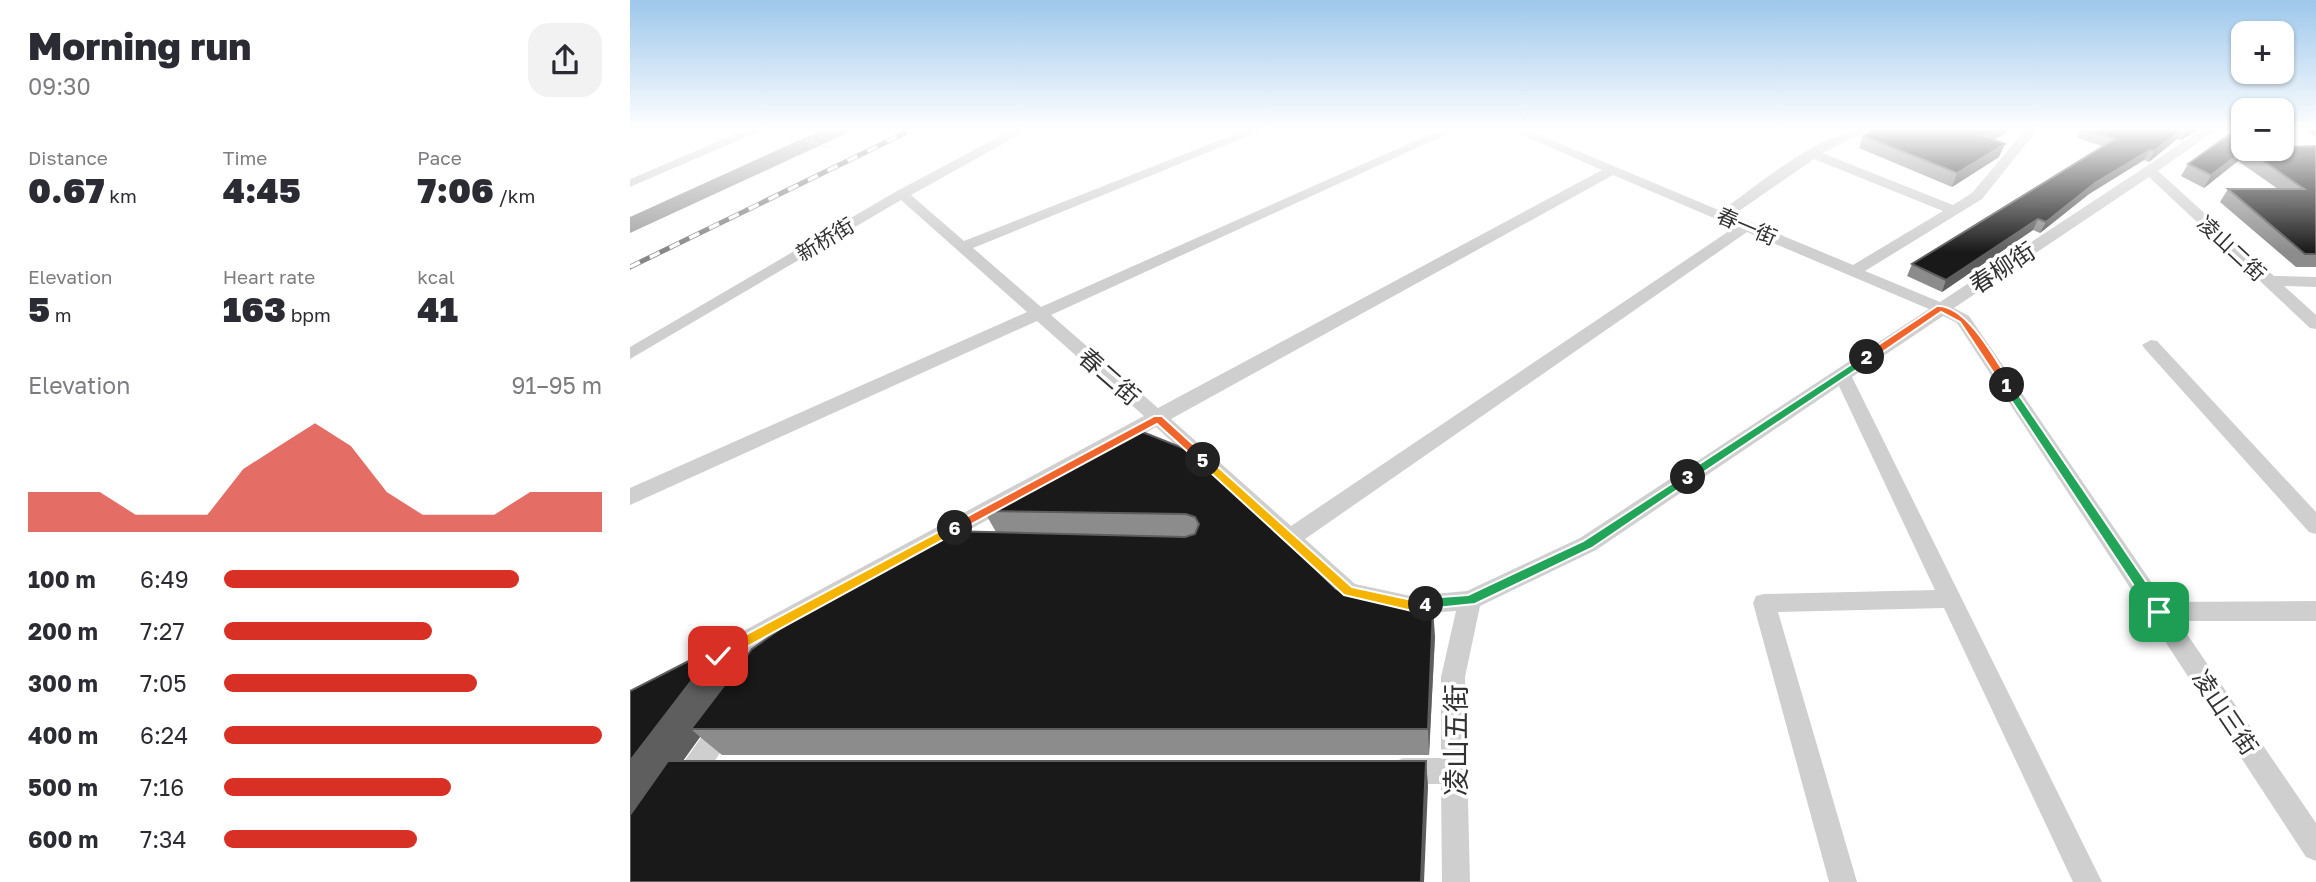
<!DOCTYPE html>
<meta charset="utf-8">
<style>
:root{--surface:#fff;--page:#f2f2f3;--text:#2b2b33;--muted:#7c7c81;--accent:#d93025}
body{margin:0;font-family:"Golos Text","Noto Sans SC",sans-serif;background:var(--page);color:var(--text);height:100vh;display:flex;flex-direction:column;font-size:26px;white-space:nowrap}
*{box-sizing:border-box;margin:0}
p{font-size:23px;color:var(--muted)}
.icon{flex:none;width:38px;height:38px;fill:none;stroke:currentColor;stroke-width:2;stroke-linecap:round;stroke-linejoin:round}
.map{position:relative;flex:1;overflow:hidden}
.drawer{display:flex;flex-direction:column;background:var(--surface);width:630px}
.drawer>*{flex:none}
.tools{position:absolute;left:1601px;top:21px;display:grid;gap:14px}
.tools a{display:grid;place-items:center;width:63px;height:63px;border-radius:14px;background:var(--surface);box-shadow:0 2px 5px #0004;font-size:35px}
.pin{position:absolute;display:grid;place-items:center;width:60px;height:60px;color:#fff;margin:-30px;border-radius:14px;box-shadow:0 4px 10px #0006}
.km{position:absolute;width:35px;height:35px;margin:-18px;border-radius:50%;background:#222;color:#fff;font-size:19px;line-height:35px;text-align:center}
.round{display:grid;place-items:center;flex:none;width:74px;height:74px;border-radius:21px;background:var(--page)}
.summary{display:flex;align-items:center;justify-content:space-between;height:119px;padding:0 28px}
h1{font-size:38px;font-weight:800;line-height:52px}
.figures{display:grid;grid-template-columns:repeat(3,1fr);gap:10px;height:119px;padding:7px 28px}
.figures div{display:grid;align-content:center}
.figures b{font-size:35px;font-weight:800}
.figures small{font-size:19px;font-weight:400}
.figures p{font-size:19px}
.chart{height:196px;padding:14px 28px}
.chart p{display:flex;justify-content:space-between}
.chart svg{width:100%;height:126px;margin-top:7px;fill:var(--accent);opacity:.7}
ul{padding:0 28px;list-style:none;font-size:23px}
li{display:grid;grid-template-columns:112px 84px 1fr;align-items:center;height:52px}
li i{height:18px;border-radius:9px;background:var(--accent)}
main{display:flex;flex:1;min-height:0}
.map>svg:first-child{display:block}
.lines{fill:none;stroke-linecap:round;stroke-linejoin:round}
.path{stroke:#cfcfcf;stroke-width:2.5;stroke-dasharray:2.5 2.5;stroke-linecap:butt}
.service{stroke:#cfcfcf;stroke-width:7}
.minor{fill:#cfcfcf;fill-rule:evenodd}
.trunk{fill:#a2a2a2;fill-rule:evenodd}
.rail-casing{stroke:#878787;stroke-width:5}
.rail{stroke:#fff;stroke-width:3.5;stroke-dasharray:11;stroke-linecap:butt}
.path-bridge{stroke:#cfcfcf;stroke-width:2.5;stroke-dasharray:2.5 2.5;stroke-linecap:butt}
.wall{fill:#8c8c8c}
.shaded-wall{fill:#5e5e5e}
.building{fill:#191919;stroke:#5e5e5e;stroke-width:2}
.split-1{fill:#22a559;stroke:#fff;stroke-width:2}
.split-2{fill:#f0652b;stroke:#fff;stroke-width:2}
.split-3{fill:#22a559;stroke:#fff;stroke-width:2}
.split-4{fill:#22a559;stroke:#fff;stroke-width:2}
.split-5{fill:#f5b400;stroke:#fff;stroke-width:2}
.split-6{fill:#f0652b;stroke:#fff;stroke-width:2}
.split-7{fill:#f5b400;stroke:#fff;stroke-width:2}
.labels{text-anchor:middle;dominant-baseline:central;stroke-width:7;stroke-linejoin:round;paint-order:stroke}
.far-street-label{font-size:21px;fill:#323232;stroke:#fff}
.street-label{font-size:24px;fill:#323232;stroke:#fff}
.near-street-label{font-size:28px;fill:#323232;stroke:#fff}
</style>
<main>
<section class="drawer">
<div class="summary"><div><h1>Morning run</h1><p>09:30</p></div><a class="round"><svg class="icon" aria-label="share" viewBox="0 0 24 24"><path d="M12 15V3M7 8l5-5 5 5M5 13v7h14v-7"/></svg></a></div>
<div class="figures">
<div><p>Distance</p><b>0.67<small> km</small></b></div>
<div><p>Time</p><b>4:45</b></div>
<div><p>Pace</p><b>7:06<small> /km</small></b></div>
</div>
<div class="figures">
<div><p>Elevation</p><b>5<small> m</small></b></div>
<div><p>Heart rate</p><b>163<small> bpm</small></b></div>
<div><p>kcal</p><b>41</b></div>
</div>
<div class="chart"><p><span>Elevation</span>91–95 m</p>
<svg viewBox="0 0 160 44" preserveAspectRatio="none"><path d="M0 44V30L10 30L20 30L30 38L40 38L50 38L60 22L70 14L80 6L90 14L100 30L110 38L120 38L130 38L140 30L150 30L160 30V44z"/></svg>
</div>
<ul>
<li><b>100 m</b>6:49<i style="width:78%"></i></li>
<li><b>200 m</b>7:27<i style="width:55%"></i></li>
<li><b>300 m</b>7:05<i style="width:67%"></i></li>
<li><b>400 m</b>6:24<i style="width:100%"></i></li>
<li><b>500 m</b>7:16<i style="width:60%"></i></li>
<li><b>600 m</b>7:34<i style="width:51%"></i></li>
</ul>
</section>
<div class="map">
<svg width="1686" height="882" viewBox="0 0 1686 882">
<rect width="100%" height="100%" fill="#fff"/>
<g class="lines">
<path class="path" d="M139,130L152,133"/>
<path class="service" d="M0,183L126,129"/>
<g class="minor">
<path d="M112,129H128L129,130L123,134Z"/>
<path d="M384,129H399L281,195L334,241L618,129H635L343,248L411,307L812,129H828L421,315L528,408L972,170L879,129H895L1091,211C1130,184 1195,127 1241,129L1192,153L1323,205L1342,193L1396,129H1408L1352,199L1235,271L1310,302L1573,129H1587L1528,171L1644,276L1686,277V287L1654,286L1686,315V329L1680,328L1519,177L1324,308L1339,316L1535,602L1686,601V621H1548L1686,823V861L1676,857L1327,323L1313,316L1222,377L1472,882H1443L1314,608L1148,612L1227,882H1199L1123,603L1126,596L1134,594L1305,590L1209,386L966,550L850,606L835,677L840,882H812L811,784H773L764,780L760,771L764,762L773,758H811V677L826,611L781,614L711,598L526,427L81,672L72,676L63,672L60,665L63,658L514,416L407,321L0,505V488L397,312L271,200L0,359V347L267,191ZM1184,159L1313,211L1223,265L1103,215ZM983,175L1105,227L661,526L541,419ZM1117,232L1299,309L950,538L837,591L781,596L725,584L675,539Z"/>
<path d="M1521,340L1527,341L1686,512V534L1679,532L1515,349L1512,345Z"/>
<path d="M94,714L103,718L107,726L103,734L64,791L55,795L46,791L42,782L46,773L85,718Z"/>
</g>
<path class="trunk" d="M194,129H220L217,133L0,233V217Z"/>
<g class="rail-casing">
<path id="rail" d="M0,267L283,129"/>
</g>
<use href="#rail" class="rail"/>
<path class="path-bridge" d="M152,133L201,148"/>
</g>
<g class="wall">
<path d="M1240,129H1381L1364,140L1369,157L1322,187L1229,148L1233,136L1239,133Z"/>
<path d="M1452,129H1570L1551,140L1547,139L1519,162L1514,160L1459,194L1410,233L1403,230L1312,292L1277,276L1282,264L1472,146L1447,138Z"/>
<path d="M1673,129H1686V137Z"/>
<path d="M1686,146V267H1666L1590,202L1598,189H1648L1608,161L1574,188L1551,176L1558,164L1614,149Z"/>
<path d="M510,431L706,589L805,636L799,755H92L70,737L53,761H796L798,787L0,882L88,646L109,666L366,532L354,511Z"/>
</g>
<g class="shaded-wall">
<path d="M1366,129H1381L1349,149L1354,136Z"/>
<path d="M1552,129L1547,139L1519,162L1524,151Z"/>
<path d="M1558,129H1570L1551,140L1557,130Z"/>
<path d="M1375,144L1369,157L1322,187L1327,173Z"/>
<path d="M1616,149L1608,161L1574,188L1581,175Z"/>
<path d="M1520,150L1514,160L1459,194L1410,233L1416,222L1465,183Z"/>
<path d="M1408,219L1403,230L1312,292L1316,280Z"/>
<path d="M803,609L805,636L799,755L798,729Z"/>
<path d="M88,646L116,673L61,729L70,737L0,834V761Z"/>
<path d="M796,761L798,787L794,882H791Z"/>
</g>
<g class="building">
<path d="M1246,129H1366L1354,136L1375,144L1327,173L1233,136Z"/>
<path d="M1454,129H1552L1524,151L1520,150L1465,183L1416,222L1408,219L1316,280L1282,264L1485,139Z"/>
<path d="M1607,129H1614V149H1652V147L1686,146V254H1675L1598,189H1674L1616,149L1581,175L1558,164Z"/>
<path d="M510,431L568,454L706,589L803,609L798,729H61L122,649L188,602L318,531L555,537L565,534L569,524L565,517L556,514L354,511Z"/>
<path d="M88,646L0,761V691Z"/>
<path d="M38,761H796L791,882H0V815Z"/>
</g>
<linearGradient id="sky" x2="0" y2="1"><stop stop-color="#9dc7eb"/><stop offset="0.51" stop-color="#fff"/><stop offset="1" stop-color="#fff" stop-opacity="0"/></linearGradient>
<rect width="1686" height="252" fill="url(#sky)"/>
<path class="split-1" d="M1377,381L1380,382L1534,608V616H1524L1371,385Z"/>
<path class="split-2" d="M1307,306C1337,304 1367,362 1382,385L1380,387H1373L1330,322L1311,312L1241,360H1233V355Z"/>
<path class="split-3" d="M1237,354L1241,355V360L1062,480H1054V474Z"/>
<path class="split-4" d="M1058,473L1064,477L1062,480L962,548L845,604L796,609L789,604L796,598L838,595L953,541Z"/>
<path class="split-5" d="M569,457H577L722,587L782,600L796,598L803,604L801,608L782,611L714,595L569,462Z"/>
<path class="split-6" d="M524,416H532L577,457V462H569L527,424L329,531H321V525Z"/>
<path class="split-7" d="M325,523L331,528L329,531L93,660H83V652Z"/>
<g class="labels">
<g class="far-street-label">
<text transform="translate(1117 226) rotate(23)">春一街</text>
<text transform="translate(195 239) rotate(-31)">新桥街</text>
<text transform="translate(1602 248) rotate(43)">凌山二街</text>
</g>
<g class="street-label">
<text transform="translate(1372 267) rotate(-33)">春柳街</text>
<text transform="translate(480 376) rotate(41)">春二街</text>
<text transform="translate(1596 712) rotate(56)">凌山三街</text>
</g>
<g class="near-street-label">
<text transform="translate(825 740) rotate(-90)">凌山五街</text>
</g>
</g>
</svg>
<div class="tools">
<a>+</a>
<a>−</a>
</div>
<div class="pin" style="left:1529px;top:612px;background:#1e9e55"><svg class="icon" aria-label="arrive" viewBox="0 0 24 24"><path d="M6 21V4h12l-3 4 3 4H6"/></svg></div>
<div class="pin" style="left:88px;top:656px;background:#d93025"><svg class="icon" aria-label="check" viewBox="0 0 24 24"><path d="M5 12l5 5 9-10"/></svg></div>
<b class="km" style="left:1377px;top:385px">1</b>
<b class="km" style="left:1237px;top:357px">2</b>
<b class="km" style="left:1058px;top:477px">3</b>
<b class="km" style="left:796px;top:604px">4</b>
<b class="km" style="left:573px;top:460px">5</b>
<b class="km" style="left:325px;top:528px">6</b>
</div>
</main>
